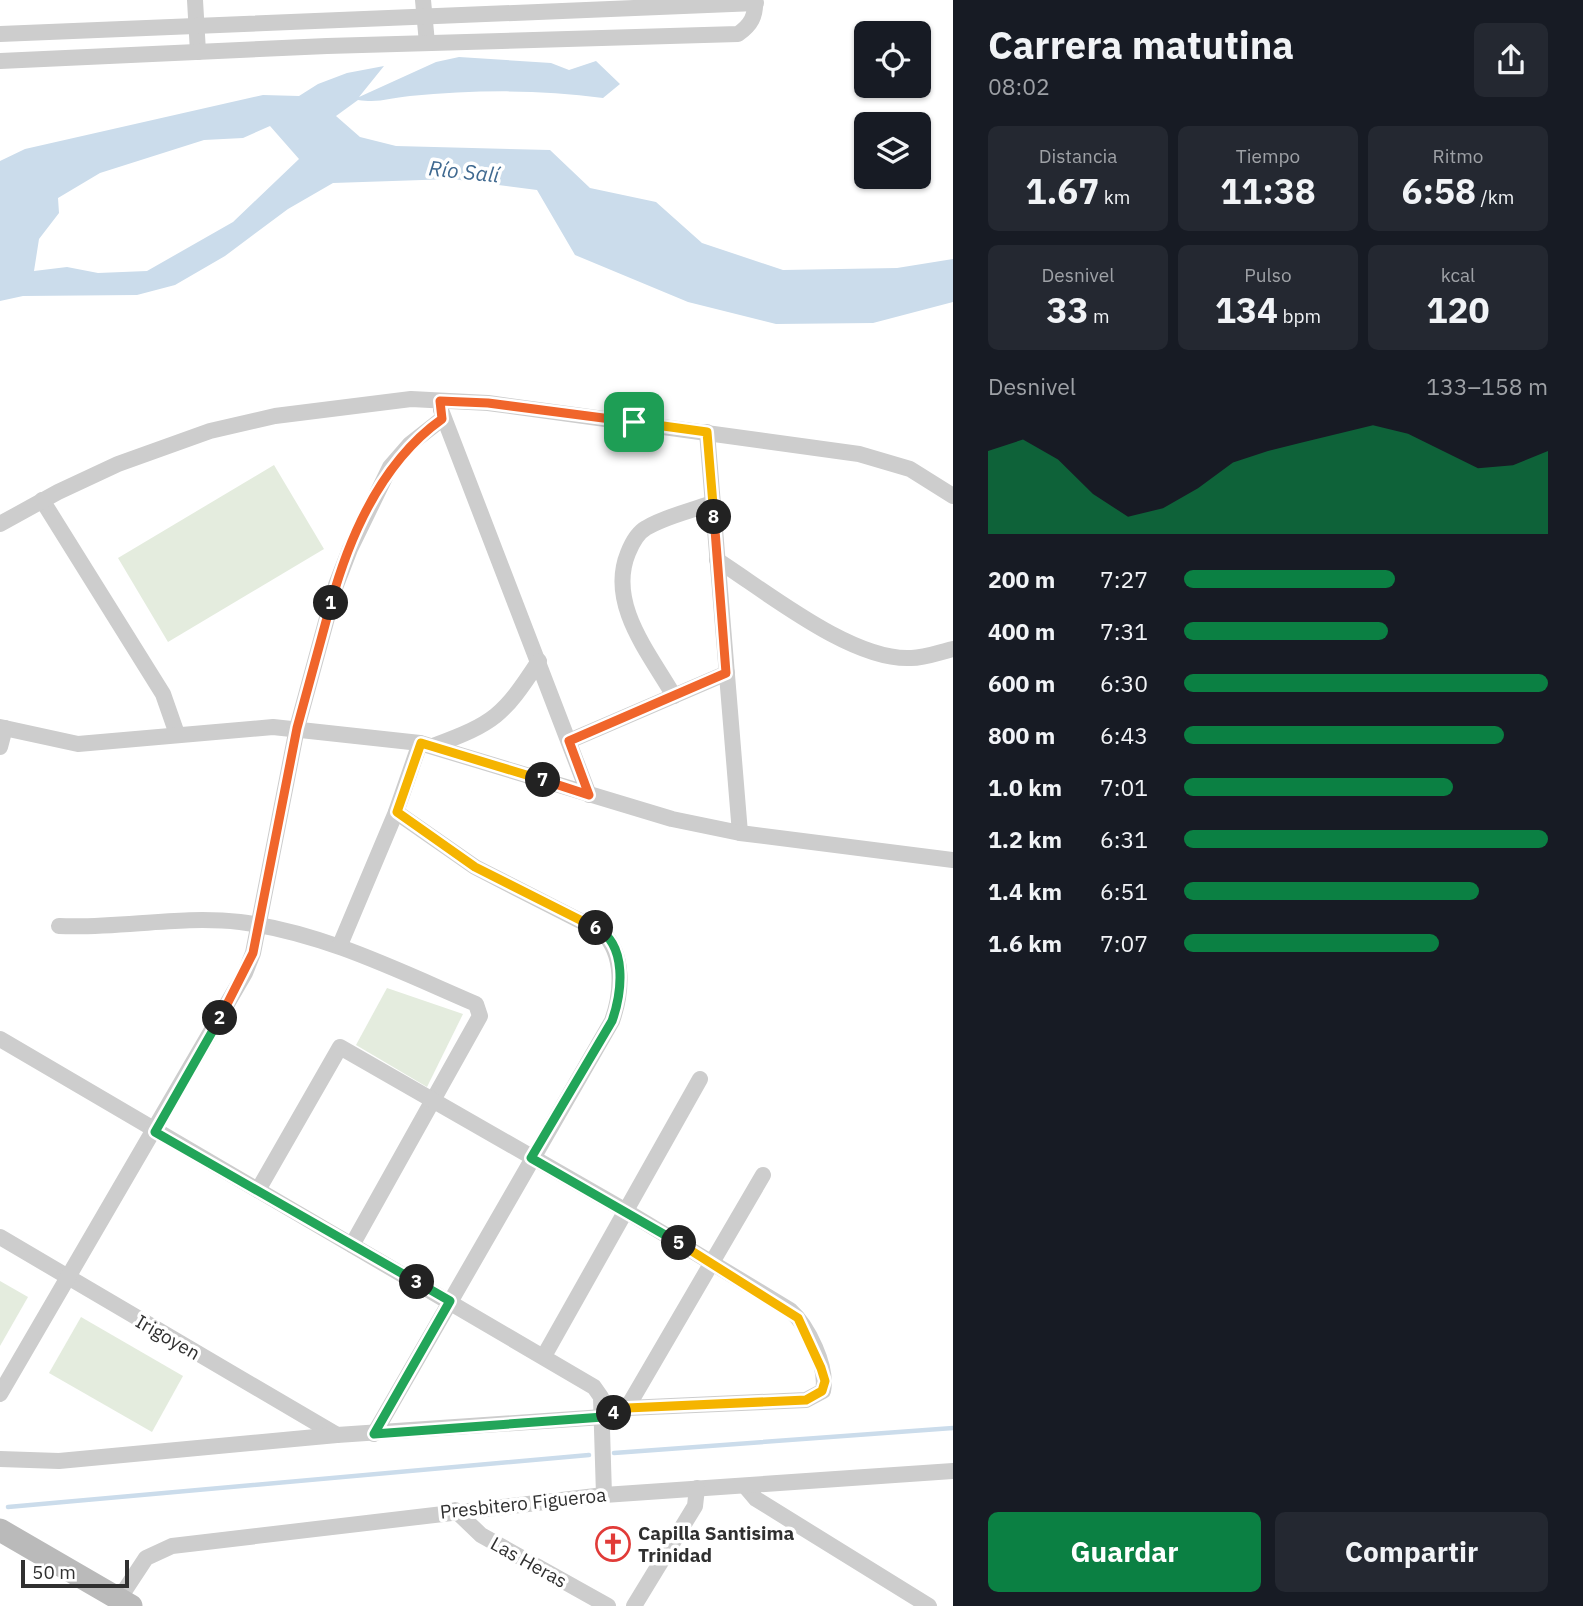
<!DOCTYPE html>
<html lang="es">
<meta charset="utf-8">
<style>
:root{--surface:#171b24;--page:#242831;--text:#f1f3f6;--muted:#9ea1a6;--accent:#0b8043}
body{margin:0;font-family:"IBM Plex Sans",sans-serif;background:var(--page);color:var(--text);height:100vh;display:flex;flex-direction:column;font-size:26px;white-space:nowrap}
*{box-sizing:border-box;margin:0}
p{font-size:23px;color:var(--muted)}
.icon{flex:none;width:38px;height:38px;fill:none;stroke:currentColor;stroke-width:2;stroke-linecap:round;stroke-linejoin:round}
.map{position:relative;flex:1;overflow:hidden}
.drawer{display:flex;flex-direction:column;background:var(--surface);width:630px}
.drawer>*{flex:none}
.controls{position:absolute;left:854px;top:21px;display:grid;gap:14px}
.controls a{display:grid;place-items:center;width:77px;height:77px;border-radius:10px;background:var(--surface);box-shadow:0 2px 5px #0004;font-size:35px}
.scale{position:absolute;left:21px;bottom:18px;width:108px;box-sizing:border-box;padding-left:7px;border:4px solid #303030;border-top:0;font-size:19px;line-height:24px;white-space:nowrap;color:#303030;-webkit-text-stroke:5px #fff;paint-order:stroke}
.pin{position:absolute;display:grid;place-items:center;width:60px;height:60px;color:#fff;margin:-30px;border-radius:14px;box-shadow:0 4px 10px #0006}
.km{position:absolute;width:35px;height:35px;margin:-18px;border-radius:50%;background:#222;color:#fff;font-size:19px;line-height:35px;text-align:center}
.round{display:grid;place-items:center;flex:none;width:74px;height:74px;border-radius:10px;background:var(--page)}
.head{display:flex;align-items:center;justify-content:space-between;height:119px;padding:0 35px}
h1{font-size:38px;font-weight:800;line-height:52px}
.figures{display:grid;grid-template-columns:repeat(3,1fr);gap:10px;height:119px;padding:7px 35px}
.figures div{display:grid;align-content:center;border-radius:10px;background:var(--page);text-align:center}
.figures b{font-size:35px;font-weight:800}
.figures small{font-size:19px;font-weight:400}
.figures p{font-size:19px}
.chart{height:196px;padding:14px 35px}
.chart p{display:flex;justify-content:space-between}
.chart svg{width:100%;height:126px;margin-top:7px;fill:var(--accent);opacity:.7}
.action{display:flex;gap:14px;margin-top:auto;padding:14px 35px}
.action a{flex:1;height:80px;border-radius:10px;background:var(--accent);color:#fff;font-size:28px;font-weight:800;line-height:80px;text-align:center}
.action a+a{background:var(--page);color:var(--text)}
ul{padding:0 35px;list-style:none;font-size:23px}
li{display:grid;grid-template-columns:112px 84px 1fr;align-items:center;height:52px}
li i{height:18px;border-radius:9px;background:var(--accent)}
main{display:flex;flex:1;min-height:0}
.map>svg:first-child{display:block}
.green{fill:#e4ecde}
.water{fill:#cbdceb;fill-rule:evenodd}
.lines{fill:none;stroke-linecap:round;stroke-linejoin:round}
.stream{stroke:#cbdceb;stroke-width:4.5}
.street{stroke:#cdcdcd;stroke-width:16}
.secondary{stroke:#bababa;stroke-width:23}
.split-1-casing{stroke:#fff;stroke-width:14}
.split-2-casing{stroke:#fff;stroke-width:14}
.split-3-casing{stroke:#fff;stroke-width:14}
.split-4-casing{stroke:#fff;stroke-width:14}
.split-5-casing{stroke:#fff;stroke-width:14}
.split-6-casing{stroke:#fff;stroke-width:14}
.split-7-casing{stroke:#fff;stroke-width:14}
.split-8-casing{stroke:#fff;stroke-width:14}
.split-9-casing{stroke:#fff;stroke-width:14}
.split-1{stroke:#f0652b;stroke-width:9}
.split-2{stroke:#f0652b;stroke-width:9}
.split-3{stroke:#22a559;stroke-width:9}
.split-4{stroke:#22a559;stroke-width:9}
.split-5{stroke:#f5b400;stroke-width:9}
.split-6{stroke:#22a559;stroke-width:9}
.split-7{stroke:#f5b400;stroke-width:9}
.split-8{stroke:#f0652b;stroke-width:9}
.split-9{stroke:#f5b400;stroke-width:9}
.labels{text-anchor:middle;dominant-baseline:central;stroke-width:7;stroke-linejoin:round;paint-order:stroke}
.street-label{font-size:19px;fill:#303030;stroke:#fff}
.poi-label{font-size:19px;font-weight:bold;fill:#303030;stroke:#fff;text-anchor:start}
.water-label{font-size:21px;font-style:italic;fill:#3f6990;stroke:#fff}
</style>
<main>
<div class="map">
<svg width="953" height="1606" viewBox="0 0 953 1606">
<rect width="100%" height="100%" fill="#fff"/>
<g class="green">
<path d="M274,465L324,549L168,642L118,558Z"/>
<path d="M387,988L463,1014L427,1087L356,1045Z"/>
<path d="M0,1281L28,1297L0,1346Z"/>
<path d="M81,1317L183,1376L152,1432L49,1373Z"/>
</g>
<path class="water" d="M459,57L551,63L569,70L596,61L620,84L603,98C539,89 475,90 410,96C389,98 380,103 358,100L336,116L360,137L396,146L550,150L590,188L656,202L702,243L783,270L897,268L953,259V302L873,323L776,324L688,302L575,255L537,190L452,179L333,183L288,209L225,256L175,285L137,295L23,296L0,301V161L25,149L263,95L299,96L318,84L347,73L384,66L359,97L436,62ZM270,126L299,159L233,222L147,271L98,273L67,267L34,271L39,239L59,213L58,198L100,173L204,140L243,138Z"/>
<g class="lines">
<g class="stream">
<path d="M614,1453L953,1428"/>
<path d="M8,1507L589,1455"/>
</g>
<g class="street">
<path d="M195,0L198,52"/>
<path d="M423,0L427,43"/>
<path d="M0,34L756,3"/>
<path d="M0,61L327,46L738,34C751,25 756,16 755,0"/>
<path d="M441,410L589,795"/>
<path d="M707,432L740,833"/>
<path d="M42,500L163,694L177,734"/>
<path d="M0,524L58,492L118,464L210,431L275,416L411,399L488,403L859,454L910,469L953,496"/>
<path d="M717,560C767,592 852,661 911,658C925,658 940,652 953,649"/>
<path d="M674,696C650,654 607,604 628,553C632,543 637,533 646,528C666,516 691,511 712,503"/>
<path d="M0,727L78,744L273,727L420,743"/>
<path d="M569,741L727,673"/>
<path d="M433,746C495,723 503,716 539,661"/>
<path d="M0,747L5,728"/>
<path d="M59,926C119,929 179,915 240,922C324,933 399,971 476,1004L480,1016L352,1245"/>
<path d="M340,945L396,812L420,743L672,819L740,833L953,860"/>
<path d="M0,1039L594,1387L601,1397L604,1495"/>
<path d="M258,1190L340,1047L626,1211L790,1310C808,1326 828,1367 823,1391L806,1400L627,1408"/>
<path d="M0,1237L337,1435"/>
<path d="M544,1356L700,1079"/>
<path d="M0,1394L245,973L253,953L297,728L336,585L350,549L390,467L410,444L442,419"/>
<path d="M374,1434L612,1021C622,993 625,954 602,932L475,867L396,812"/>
<path d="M0,1459L59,1461L337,1435L603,1417L627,1408L763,1175"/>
<path d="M745,1486L756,1499L929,1606"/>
<path d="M455,1510L481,1535L608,1606"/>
<path d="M119,1599L146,1558L172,1546L604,1495L953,1471"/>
<path d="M634,1606L695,1506L697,1488"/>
</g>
<path class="secondary" d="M0,1530L131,1606"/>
</g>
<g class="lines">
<g class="split-1-casing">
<path id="split-1" d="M331,603C350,534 383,461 442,419L440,401L488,403L634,422"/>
</g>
<g class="split-2-casing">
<path id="split-2" d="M220,1018L253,953L297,728L331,603"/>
</g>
<g class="split-3-casing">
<path id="split-3" d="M220,1018L155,1132L417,1282"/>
</g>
<g class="split-4-casing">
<path id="split-4" d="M417,1282L450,1301L374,1434L603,1417L614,1413"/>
</g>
<g class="split-5-casing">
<path id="split-5" d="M614,1413L627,1408L806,1400L822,1391L825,1381L821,1368L798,1318L679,1243"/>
</g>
<g class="split-6-casing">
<path id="split-6" d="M596,928C628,944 622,993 612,1021L531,1158L679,1243"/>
</g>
<g class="split-7-casing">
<path id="split-7" d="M543,780L421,743L397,812L475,867L596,928"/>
</g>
<g class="split-8-casing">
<path id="split-8" d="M543,780L589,795L569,741L726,673L714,517"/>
</g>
<g class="split-9-casing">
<path id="split-9" d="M634,422L707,432L714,517"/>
</g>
<use href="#split-1" class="split-1"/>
<use href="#split-2" class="split-2"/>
<use href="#split-3" class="split-3"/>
<use href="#split-4" class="split-4"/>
<use href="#split-5" class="split-5"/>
<use href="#split-6" class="split-6"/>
<use href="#split-7" class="split-7"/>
<use href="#split-8" class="split-8"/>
<use href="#split-9" class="split-9"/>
</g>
<defs>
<g id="church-ring" transform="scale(1.75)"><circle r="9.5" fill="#fff" stroke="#e13b38" stroke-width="1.5"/><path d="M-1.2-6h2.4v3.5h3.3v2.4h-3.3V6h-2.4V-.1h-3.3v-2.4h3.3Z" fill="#e13b38"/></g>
</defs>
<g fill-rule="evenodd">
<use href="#church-ring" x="613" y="1544"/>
</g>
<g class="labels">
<g class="street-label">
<text transform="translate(168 1337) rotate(30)">Irigoyen</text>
<text transform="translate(523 1503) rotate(-6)">Presbitero Figueroa</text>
<text transform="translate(529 1562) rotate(29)">Las Heras</text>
</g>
<g class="poi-label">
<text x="638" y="1533">Capilla Santisima<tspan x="638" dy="22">Trinidad</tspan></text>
</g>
<g class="water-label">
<text transform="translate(464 171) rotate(6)">Río Salí</text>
</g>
</g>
</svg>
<div class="controls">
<a><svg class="icon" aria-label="locate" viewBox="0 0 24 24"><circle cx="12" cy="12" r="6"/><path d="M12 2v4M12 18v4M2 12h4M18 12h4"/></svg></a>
<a><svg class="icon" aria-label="layers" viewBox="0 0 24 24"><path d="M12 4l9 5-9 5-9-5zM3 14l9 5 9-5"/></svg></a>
</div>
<div class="scale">50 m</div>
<div class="pin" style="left:634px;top:422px;background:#1e9e55"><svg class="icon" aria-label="arrive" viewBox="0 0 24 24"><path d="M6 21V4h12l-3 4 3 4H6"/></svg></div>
<b class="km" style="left:331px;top:603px">1</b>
<b class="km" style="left:220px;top:1018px">2</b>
<b class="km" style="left:417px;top:1282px">3</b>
<b class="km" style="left:614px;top:1413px">4</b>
<b class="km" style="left:679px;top:1243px">5</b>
<b class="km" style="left:596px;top:928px">6</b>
<b class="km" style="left:543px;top:780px">7</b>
<b class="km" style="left:714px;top:517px">8</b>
</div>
<section class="drawer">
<div class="head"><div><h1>Carrera matutina</h1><p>08:02</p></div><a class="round"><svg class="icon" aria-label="share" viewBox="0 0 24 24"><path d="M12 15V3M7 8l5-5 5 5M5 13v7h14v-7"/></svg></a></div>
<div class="figures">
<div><p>Distancia</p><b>1.67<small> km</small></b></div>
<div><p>Tiempo</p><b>11:38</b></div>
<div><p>Ritmo</p><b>6:58<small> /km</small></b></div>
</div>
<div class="figures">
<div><p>Desnivel</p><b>33<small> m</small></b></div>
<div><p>Pulso</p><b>134<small> bpm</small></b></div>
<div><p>kcal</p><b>120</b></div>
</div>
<div class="chart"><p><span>Desnivel</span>133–158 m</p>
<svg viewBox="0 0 160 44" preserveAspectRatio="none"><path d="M0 44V15L10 11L20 18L30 30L40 38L50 35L60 28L70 19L80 15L90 12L100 9L110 6L120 9L130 15L140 21L150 20L160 15V44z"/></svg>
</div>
<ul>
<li><b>200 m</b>7:27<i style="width:58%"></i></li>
<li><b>400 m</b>7:31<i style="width:56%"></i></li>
<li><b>600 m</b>6:30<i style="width:100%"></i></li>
<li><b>800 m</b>6:43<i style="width:88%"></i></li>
<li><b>1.0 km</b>7:01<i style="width:74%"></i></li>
<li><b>1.2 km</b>6:31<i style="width:100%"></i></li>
<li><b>1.4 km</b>6:51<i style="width:81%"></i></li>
<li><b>1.6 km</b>7:07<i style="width:70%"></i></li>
</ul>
<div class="action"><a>Guardar</a><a>Compartir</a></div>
</section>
</main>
